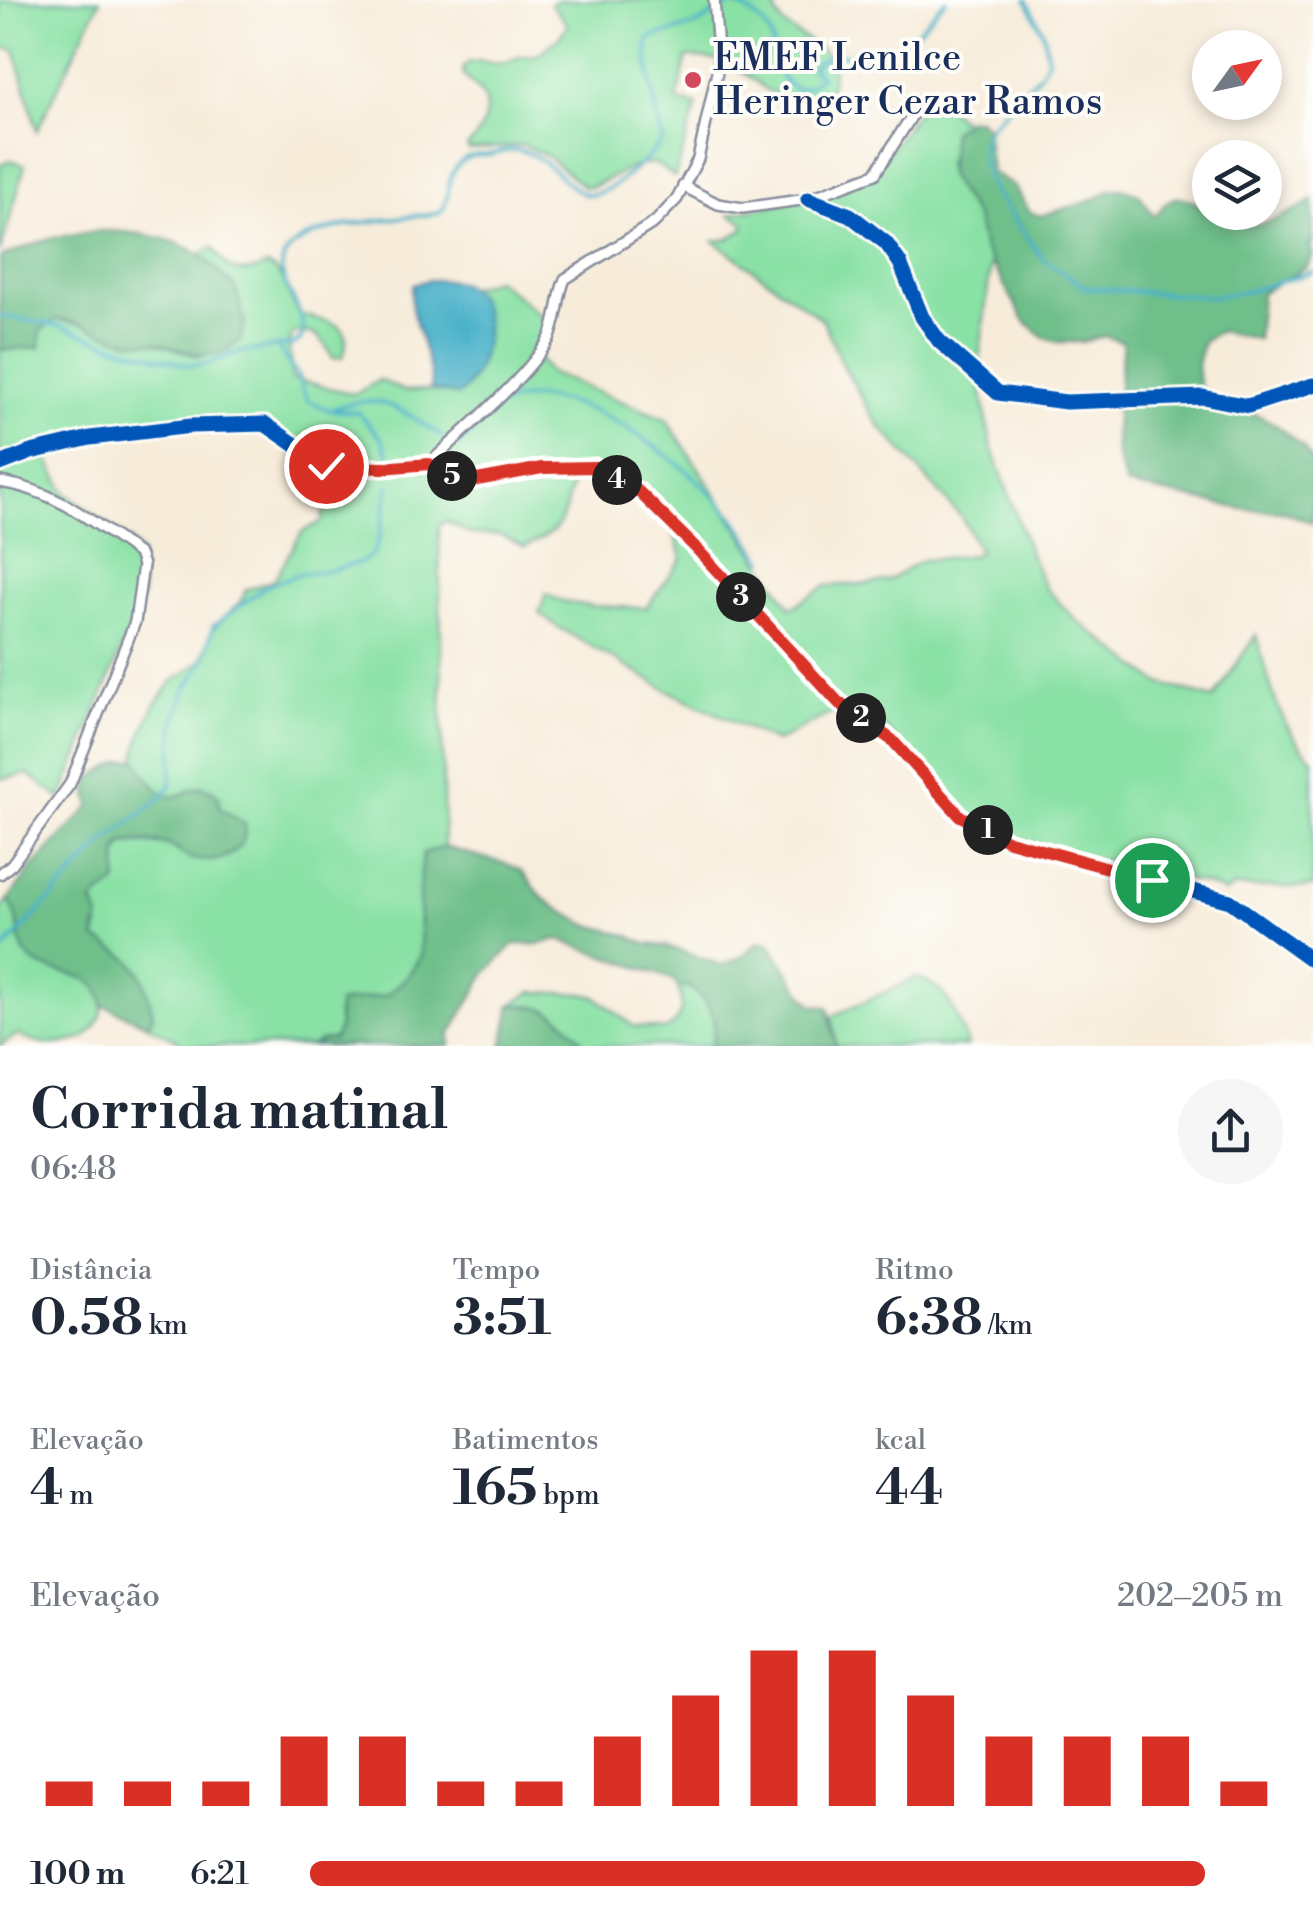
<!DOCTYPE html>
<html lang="pt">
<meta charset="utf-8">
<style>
:root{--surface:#fff;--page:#f6f6f7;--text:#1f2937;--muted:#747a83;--accent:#d93025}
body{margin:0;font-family:"Libre Bodoni",serif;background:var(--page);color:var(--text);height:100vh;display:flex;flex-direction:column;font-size:38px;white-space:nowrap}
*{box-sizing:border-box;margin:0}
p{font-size:32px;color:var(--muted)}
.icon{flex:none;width:55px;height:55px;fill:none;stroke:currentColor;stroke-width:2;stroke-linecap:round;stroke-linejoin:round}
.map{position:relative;height:1046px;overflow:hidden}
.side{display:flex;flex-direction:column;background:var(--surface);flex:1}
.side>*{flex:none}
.needle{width:65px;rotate:57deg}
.fabs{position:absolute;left:1192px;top:30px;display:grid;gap:20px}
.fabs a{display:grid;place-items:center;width:90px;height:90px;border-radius:50%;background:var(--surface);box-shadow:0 5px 15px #0003;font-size:50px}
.pin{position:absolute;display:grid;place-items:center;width:85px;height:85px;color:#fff;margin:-42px;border:5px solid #fff;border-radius:50%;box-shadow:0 2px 10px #0007}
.km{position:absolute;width:50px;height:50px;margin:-25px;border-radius:50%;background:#222;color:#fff;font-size:28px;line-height:50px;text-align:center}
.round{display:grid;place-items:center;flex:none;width:105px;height:105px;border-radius:52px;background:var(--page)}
.headline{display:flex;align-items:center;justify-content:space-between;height:170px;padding:0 30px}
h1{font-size:55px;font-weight:800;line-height:75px}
.figures{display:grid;grid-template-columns:repeat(3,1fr);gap:15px;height:170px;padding:10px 30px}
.figures div{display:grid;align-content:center}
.figures b{font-size:50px;font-weight:800}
.figures small{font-size:28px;font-weight:400}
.figures p{font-size:28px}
.chart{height:280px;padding:20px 30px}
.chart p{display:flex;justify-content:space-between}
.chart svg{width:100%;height:180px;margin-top:10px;stroke:var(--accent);stroke-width:6}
ul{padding:0 30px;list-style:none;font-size:32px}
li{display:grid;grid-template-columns:160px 120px 1fr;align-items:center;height:75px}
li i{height:25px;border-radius:12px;background:var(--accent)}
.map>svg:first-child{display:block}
.green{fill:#89e1a5;stroke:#528882;stroke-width:2.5}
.forest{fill:#6ebf8a;stroke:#447774;stroke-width:2.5}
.water{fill:#4ab1c9;stroke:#327094;stroke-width:2.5}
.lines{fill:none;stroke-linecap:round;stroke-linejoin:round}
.stream{stroke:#4ab1c9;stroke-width:4}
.minor-casing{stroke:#898e9c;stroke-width:14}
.minor{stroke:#fff;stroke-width:9}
.cycleway-casing{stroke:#fdfcf7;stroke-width:21}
.cycleway{stroke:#0057b8;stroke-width:15}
.route-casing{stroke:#fff;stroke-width:20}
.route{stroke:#d93025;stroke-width:12}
.poi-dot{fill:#d1495b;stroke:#fdfcf7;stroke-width:4}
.labels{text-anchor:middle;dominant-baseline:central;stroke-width:8;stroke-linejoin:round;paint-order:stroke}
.poi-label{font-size:38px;fill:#1b2f5e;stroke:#fdfcf7;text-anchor:start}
</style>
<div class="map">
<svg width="1313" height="1046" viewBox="0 0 1313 1046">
<rect width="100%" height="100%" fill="#fdfcf7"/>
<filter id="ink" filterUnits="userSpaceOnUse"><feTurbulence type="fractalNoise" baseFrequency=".01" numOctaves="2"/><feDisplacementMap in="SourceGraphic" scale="20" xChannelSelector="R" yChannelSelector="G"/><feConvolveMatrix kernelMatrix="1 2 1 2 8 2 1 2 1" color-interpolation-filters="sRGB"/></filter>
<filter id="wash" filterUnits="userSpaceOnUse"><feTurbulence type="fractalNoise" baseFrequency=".0048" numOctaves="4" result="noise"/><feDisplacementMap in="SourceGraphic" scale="40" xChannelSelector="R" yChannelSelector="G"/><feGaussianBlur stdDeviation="2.25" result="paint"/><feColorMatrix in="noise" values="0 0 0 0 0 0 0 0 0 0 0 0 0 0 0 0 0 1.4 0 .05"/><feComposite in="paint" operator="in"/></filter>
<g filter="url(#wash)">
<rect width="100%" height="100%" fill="#f7ecda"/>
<g class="green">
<path d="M0,0H100L37,131L15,50L0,47Z"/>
<path d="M557,0H779L775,8C779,38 832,39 833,72C833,85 824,100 819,111L768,91L728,61L687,57L677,101L697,105L675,177L654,163L633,167L591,187H584L546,155L523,145L469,150L467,147C481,134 493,111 481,93C476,86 468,81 463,74L464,66L470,62L482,61L500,64L519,57L537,55L557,40L568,25L551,4Z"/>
<path d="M933,102L943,103L963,121L947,163L948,175L975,216L984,249L991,262L980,355L982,394L991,444L1028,549L1045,587L1074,618L1157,682L1213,699L1256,635C1269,679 1277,727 1313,759V887H1235L1224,893C1200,878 1169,879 1142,875C1117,870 1094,858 1069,851C1035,842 999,839 968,818C938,798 885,711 853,709C833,708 794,733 776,742L667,690L553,624L539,613L546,594C574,610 614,606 646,608L682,559C669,500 640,490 590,467C562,479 574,509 554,530C547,537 534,542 525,547L500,535L470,534L446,521L439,526L444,847L423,854L419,893L421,956L407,977L387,995L356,1000L337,1011L339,1028L334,1039L313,1046H188L148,1025L153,1016L140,972L95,939L99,926L93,902L123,844H167L189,858L216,859L236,818L226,815L201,786C193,789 186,795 178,797C157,802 144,773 136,759L139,741L153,708L171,683L202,660L212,630L241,601L246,590L274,580L302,532L321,522L327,502L324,478L316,453L294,439L242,421L149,428L44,452L66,493L132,543L141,554L142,597L61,799L28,774L0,779V350L40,347V331L56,319L93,326L129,341L154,342L200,357L235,286L219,275L200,254L213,247C231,276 238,275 268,266C290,276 285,298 300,314C324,324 356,317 343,357L333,358C323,340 316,327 293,334L289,343L292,379L355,394L380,380L404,391L431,390L458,395L484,310L470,288L496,279L549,322L537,355L549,373L666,419L791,608L826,586L869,584L889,580L923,560L974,555L979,551L962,518L877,423L841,362L823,320L714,241L729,239L744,228V223L730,214C769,205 835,197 867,172C890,154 906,127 922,104Z"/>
<path d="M10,160L25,165L0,253V165Z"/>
<path d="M8,900C19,913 17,922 20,936C22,944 32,954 38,961C50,973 74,972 89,980C115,994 101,1033 77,1040C53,1046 40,1046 18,1034L0,1046V912Z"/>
<path d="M916,978C949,986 957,1016 968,1046H836L832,1016Z"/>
<path d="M688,986C713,1005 717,1015 712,1046H586C563,1016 550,1004 511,1005L532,992L584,994L596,997L633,1026L665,1030C683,1020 684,1005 678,987Z"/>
</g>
<g class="forest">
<path d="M968,119H978L986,127L991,172L1014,187L1030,212L1040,216L1090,201L1110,190L1124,189L1139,194L1154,216C1162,210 1165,199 1177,198C1188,196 1197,204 1205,210C1248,238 1272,223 1313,200V243L1310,244L1313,255L1307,267L1261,293L1257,339L1219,331L1203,341L1197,365L1199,385L1208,398L1260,416L1276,425L1303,447L1313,462V523L1282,511L1243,509L1126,485L1116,453L1115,430L1123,342L1105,336L1081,342H1058L1044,338L1024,320L984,249L975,216L948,175L952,131Z"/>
<path d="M96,231C128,230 171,236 199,254C212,262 221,277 235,286L245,323L240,340C214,367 187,350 157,343C147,341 136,343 125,340C101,334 82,321 57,319L40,331V347L0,350V257L51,238Z"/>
<path d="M136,759C180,837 184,764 219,796V807L245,824C248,854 215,867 189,858C182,855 177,847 169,845C160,842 130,839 122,844C113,851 120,872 117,882C110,891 99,892 93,902L99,917L95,939C139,962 143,967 153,1016L148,1025L103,1005C98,964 52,980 29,958C14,944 24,919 8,900L32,868L91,806L88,796L90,778L122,761Z"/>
<path d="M444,847L510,865L522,871L542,897L560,910L586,924L627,935L646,944L666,946L722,965L741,957L759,941L769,943L805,997L813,1005L828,1007L836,1046H712C718,1016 712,1005 688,986L678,987L672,979L557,939L540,944H514L486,973L450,1035V1046H313L320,1041L334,1039L339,1028L338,1003L387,995L407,977L421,956L419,893L423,853Z"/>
<path d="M511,1005C550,1004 563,1016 586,1046H503Z"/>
</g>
<path class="water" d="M429,280C442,280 458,279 468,287C500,310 485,375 458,395L431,390C434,357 403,312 413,284Z"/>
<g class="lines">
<g class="stream">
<path d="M1026,0L1043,32L1048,59L1039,75L991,125L982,139L983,164L993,190L1044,260L1087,288L1213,297L1249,291L1313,272"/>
<path d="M0,316L61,326L109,344L187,365H203L236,353L295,344L302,338C307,311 286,295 282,272C274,221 408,219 440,213C452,199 444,179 459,164C468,155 475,156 487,155C497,154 507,149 517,150C546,154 561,183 582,193C604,204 649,157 663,141C658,119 643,57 649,38L694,26L732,4C744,6 764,22 769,33C779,53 767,74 797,89L807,87L821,76L811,68C834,44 866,62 894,49C916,39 928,16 946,0"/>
<path d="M278,347L297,375L307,400L329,410L358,412L381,438L389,457"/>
<path d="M333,409C383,389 403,412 443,437"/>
<path d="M458,446C470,434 482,417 496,408C563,367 679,458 723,505C739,522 751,542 764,561"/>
<path d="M0,953L105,841L160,799L171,785L174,722L186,689L204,660L213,626L265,587L298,574L332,570L365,561L374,552L379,538L389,487"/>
</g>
</g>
</g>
<g filter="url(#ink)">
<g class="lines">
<g class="minor-casing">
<g id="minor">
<path d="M683,186L718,204L743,208L808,199L875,174L921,101"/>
<path d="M808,199L850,215L886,243L900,263L922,317L939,341L998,393L1066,402L1203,397L1248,406L1313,385"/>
<path d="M0,464L31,452L90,438L191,426L265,424L326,466L382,468L429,464L466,482L542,468L596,467L639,492L697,549L838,702L892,740L960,816L1009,841L1230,901L1313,961"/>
<path d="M429,464C464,430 526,379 549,339C558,322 557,297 565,279L655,222L677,199L698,159L719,63L714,0"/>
<path d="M0,482C55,490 95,523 139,554L143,565L135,622L70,784L12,864L0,874"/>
</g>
</g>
<use href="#minor" class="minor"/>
<g class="cycleway-casing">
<g id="cycleway">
<path d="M808,199L850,215L886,243L900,263L922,317L939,341L998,393L1066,402L1203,397L1248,406L1313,385"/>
<path d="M0,464L31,452L90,438L191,426L265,424L326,466L382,468L429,464L466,482L542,468L596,467L639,492L697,549L838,702L892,740L960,816L1009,841L1230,901L1313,961"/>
</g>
</g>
<use href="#cycleway" class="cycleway"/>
</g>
</g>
<g class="lines" filter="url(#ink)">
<g class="route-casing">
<path id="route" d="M326,466L382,468L429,464L466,482L542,468L596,467L639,492L696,548L838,702L892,740L960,816L1009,841L1152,880"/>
</g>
<use href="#route" class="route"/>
</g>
<circle class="poi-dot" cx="693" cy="80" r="10"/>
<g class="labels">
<g class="poi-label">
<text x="713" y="58">EMEF Lenilce<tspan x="713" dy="44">Heringer Cezar Ramos</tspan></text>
</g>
</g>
</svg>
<div class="fabs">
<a><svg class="needle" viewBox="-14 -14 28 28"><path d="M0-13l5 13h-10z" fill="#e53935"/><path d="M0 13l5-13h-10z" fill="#747a83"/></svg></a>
<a><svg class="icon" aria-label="layers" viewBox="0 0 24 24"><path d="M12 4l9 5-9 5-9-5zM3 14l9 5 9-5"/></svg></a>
</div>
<div class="pin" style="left:1152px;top:880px;background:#1e9e55"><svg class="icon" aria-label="arrive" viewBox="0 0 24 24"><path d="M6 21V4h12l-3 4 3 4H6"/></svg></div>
<div class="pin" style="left:326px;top:466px;background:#d93025"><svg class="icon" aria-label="check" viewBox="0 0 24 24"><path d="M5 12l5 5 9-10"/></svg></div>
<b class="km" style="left:988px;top:830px">1</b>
<b class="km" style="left:861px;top:718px">2</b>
<b class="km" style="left:741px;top:597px">3</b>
<b class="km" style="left:617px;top:480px">4</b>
<b class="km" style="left:452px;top:476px">5</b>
</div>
<section class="side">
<div class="headline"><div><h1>Corrida matinal</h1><p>06:48</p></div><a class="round"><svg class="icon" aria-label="share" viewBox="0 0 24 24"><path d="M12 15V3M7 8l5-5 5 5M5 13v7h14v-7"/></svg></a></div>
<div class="figures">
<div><p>Distância</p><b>0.58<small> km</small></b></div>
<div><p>Tempo</p><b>3:51</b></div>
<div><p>Ritmo</p><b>6:38<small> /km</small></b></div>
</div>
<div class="figures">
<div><p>Elevação</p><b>4<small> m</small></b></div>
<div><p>Batimentos</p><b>165<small> bpm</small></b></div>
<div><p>kcal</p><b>44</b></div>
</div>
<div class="chart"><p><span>Elevação</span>202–205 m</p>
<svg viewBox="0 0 160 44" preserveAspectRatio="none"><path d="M5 44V38M15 44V38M25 44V38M35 44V27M45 44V27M55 44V38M65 44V38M75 44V27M85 44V17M95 44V6M105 44V6M115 44V17M125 44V27M135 44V27M145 44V27M155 44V38"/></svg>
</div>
<ul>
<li><b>100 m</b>6:21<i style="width:92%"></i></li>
</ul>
</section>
